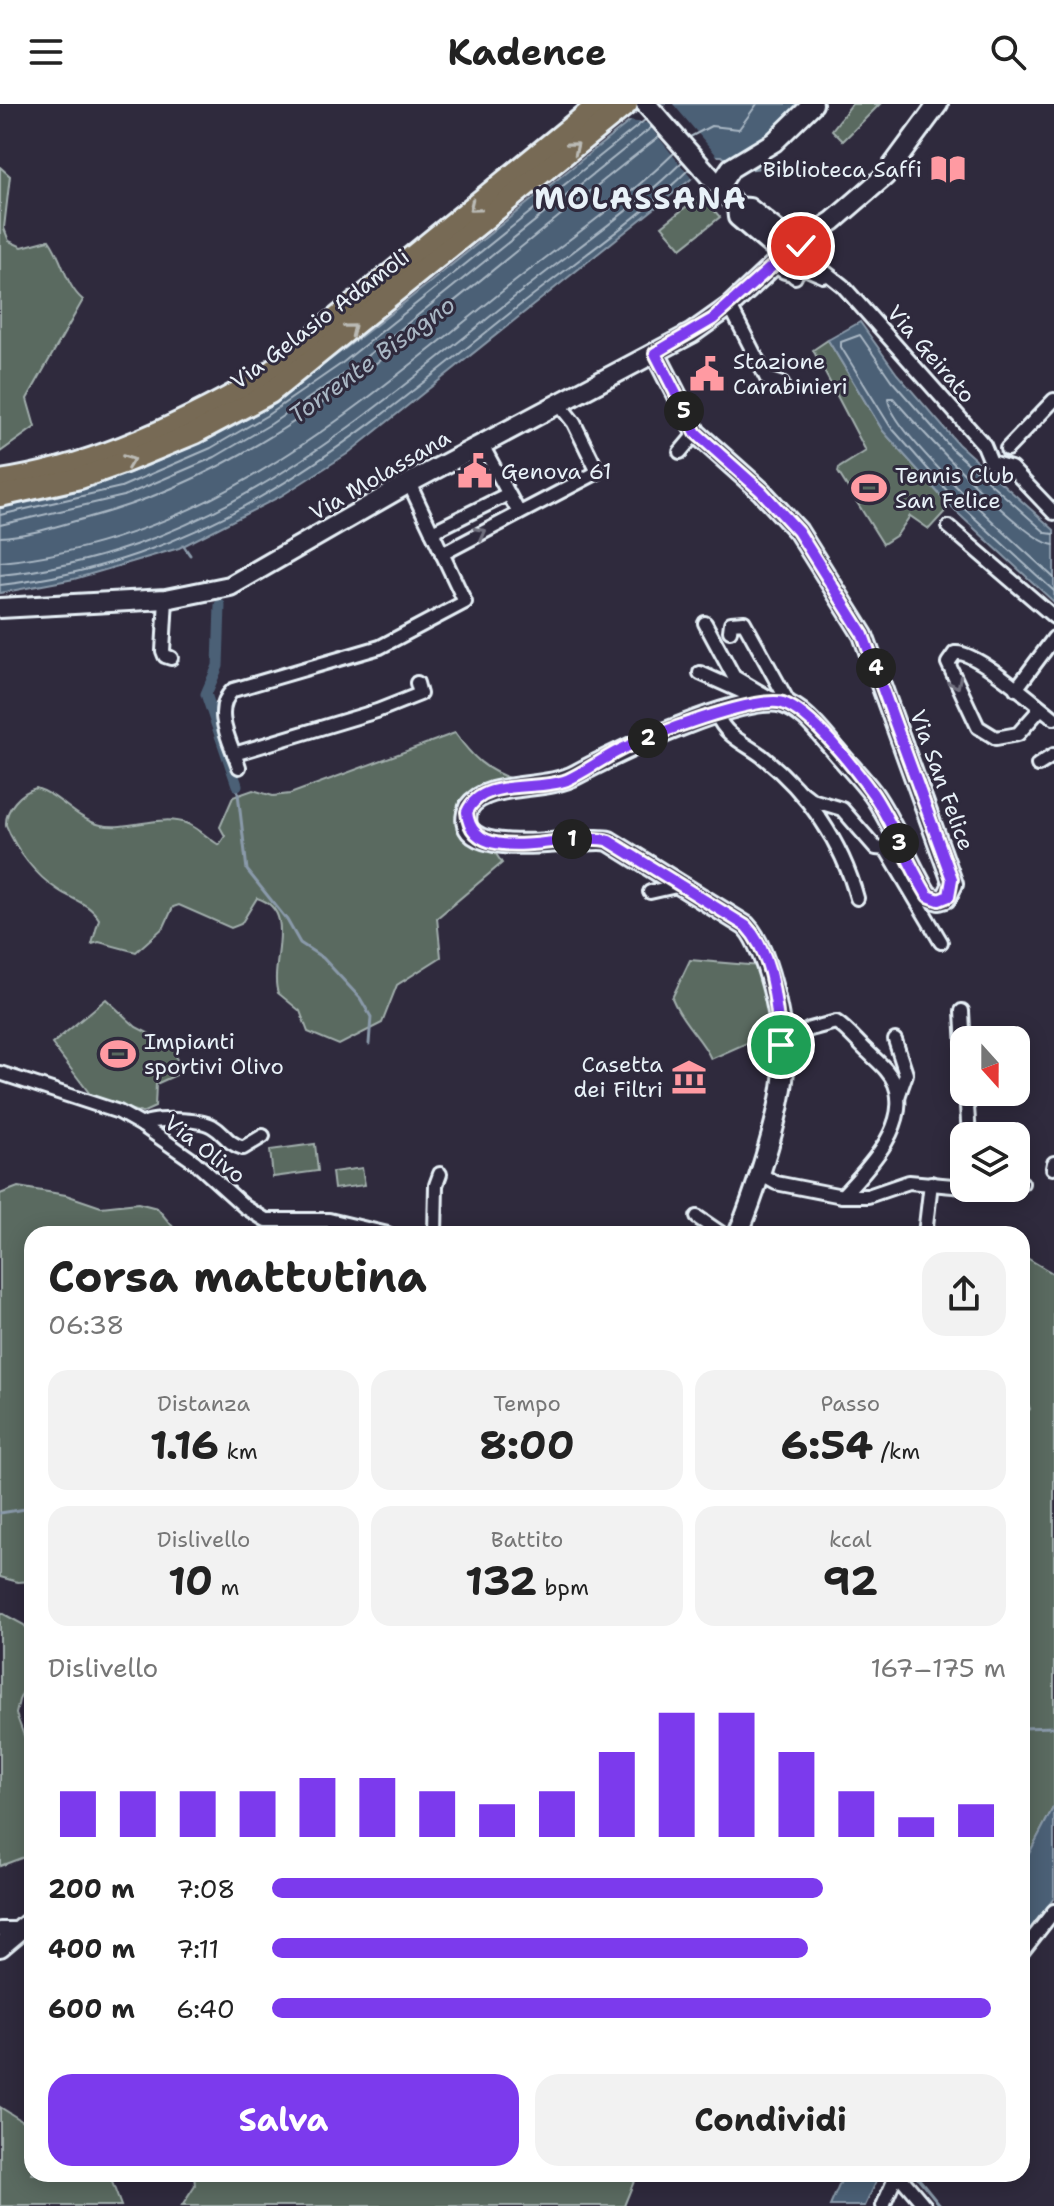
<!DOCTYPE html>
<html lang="it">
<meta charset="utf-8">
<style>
:root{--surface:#fff;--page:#f2f2f2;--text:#222;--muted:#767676;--accent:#7c3aed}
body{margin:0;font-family:"Shantell Sans",sans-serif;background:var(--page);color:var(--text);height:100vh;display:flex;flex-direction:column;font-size:30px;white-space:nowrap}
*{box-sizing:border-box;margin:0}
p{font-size:26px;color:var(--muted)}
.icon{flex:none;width:44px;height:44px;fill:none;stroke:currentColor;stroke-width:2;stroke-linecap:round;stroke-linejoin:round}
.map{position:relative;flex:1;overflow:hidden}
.side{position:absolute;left:24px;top:1122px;width:1006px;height:956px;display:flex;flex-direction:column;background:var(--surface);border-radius:24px;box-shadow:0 4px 20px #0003}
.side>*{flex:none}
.needle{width:52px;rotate:159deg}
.fabs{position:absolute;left:950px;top:922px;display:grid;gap:16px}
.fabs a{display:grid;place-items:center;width:80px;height:80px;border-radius:16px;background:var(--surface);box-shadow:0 4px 20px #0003;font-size:40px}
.pin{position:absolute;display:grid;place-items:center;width:68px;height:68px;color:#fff;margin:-34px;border:4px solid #fff;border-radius:50%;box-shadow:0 2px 8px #0007}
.km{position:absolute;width:40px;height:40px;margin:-20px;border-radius:50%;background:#222;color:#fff;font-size:22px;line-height:40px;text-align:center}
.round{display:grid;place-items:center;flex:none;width:84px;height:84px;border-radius:24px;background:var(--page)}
.summary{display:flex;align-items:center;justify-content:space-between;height:136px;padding:0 24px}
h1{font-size:44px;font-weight:700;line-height:60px}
.metrics{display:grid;grid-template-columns:repeat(3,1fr);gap:12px;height:136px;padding:8px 24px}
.metrics div{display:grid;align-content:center;border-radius:20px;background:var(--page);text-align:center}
.metrics b{font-size:40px;font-weight:700}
.metrics small{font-size:22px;font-weight:400}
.metrics p{font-size:22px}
.chart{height:224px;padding:16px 24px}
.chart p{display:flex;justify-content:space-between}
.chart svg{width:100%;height:144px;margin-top:8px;stroke:var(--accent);stroke-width:6}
.button{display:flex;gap:16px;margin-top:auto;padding:16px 24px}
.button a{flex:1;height:92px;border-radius:24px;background:var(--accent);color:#fff;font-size:32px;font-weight:700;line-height:92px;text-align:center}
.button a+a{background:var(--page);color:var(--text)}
ul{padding:0 24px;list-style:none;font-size:26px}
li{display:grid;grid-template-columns:128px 96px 1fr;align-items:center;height:60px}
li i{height:20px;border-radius:10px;background:var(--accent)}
header{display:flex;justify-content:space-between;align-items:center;height:104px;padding:0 24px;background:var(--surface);font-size:36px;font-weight:700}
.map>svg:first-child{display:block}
.green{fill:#5a6a61;stroke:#a1aeac;stroke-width:2}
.water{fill:#4b6076;stroke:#8a9aaa;stroke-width:2}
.pier{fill:#2f2a3d}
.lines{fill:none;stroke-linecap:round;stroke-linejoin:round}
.shore{stroke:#a9b7c4;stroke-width:2}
.stream{stroke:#8a9aaa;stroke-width:3}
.canal{stroke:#4b6076;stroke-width:11}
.street-casing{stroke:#e8f1f8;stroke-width:18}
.secondary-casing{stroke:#e8f1f8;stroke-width:24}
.primary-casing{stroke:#e8f1f8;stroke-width:26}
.street{stroke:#2f2a3d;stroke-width:12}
.secondary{stroke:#2f2a3d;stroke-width:18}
.primary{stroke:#776a54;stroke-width:20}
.oneway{stroke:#bbbbb6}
.oneway2{stroke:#70707e}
.route-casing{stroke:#fff;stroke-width:16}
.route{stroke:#7c3aed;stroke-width:10}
.labels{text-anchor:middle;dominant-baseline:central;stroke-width:6;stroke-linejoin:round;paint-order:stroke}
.poi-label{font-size:22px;fill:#e8f1f8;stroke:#2f2a3d;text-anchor:start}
.street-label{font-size:22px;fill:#e8f1f8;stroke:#2f2a3d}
.water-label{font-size:24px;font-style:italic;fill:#a9b7c4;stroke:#2f2a3d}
.district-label{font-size:30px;font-weight:bold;letter-spacing:2px;fill:#e8f1f8;stroke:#2f2a3d}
</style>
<header><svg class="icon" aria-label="menu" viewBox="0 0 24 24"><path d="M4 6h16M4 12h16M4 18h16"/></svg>Kadence<svg class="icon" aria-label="search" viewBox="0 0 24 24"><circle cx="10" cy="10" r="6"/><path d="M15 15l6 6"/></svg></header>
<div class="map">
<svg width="1054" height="2102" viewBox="0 0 1054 2102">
<rect width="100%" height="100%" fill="#2f2a3d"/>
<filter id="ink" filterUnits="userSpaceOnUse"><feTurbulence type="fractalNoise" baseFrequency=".0125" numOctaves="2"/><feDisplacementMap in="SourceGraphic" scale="16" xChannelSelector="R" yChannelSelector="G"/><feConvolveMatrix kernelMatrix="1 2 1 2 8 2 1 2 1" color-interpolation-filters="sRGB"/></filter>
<g filter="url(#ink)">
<g class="green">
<path d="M852,0H880L843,37L832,26Z"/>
<path d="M0,63L10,72L4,124L9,137L22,143L49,136C63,155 65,181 83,196L27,295L35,323L0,348Z"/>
<path d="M701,91L720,113L681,144L662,122Z"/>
<path d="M828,236L883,327L950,402L929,425L910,412L897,431L883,440L838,368L839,364L866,347L813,246Z"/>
<path d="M455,629C472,653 486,667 515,676L465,695L458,702L459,719L494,747L502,759L437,814L441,853L397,881L382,919L339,941L308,928L300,907L278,889C268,861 300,807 257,794L241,820L231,824L179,801L173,803L164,823L136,848L99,838L92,840L99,815C89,799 73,796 58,786C35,771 16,746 6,721C5,705 21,688 36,684C60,691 75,715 101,721C129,727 161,709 188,720C199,725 209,735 219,741L225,732L220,723L233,693L253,686L273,692L290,690Z"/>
<path d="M690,856L760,862L772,919L765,931L711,955C702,934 683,921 672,894Z"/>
<path d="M106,895L136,923L177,944L176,971L156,980L155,1003L142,1009L93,994L52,940Z"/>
<path d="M315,1040L318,1067L273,1073L270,1046Z"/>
<path d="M362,1064L365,1081L334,1085L332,1068Z"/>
<path d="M18,1083L66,1091L101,1103L138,1099L157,1104L179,1130H32V1477L18,1478L0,1473V1090Z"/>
<path d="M1022,1151L1054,1170V1702L1022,1763V1315L1030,1305L1022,1282Z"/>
<path d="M0,1508L24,1521L32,1531V1568L19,1596L16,1610L30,1648L32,1750L0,1762Z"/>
<path d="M0,2003L32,2023V2070H109L121,2102H0Z"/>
<path d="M194,2070H637L624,2102H182L195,2082Z"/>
</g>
<g class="water">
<path d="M652,0H800L771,28L767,63L740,67L722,52H714L690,76L347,350L281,392L179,444L74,475L0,489V403C171,380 304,280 434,175C507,116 579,57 652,0Z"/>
<path d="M860,218L897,270L958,340L1054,426V498L950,402L883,327L828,236Z"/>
<path d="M1054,1702V1794L1022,1837V1763Z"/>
<path d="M844,2070H880L865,2102H830Z"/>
</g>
<path class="pier" d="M651,0H673L718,53L692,75L647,19L628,17Z"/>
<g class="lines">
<g class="shore">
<path d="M690,33L711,22L739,25L757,0"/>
<path d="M0,411L121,383L211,344L266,312L341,260L645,16"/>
<path d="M0,421L124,392L215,353L271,320L347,268L652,23"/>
<path d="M1054,430L1046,429L952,345L891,276L860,231L841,238V243L890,322L956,397L1054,487"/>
<path d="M0,433C28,432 56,422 83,415C222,379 332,296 442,207C515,149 586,89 660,32"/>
<path d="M1054,441C1025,439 916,321 893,294H888C888,327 1024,446 1054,474"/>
<path d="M0,458C206,438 350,309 504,186C559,142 625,97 674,49"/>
<path d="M0,471C211,450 354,321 512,195C566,151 633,106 682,58"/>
<path d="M0,481C218,457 356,332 519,202C574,158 640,114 689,65"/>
</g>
<g class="stream">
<path d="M183,441L190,451"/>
<path d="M237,681L247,766L287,816L300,839L323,854L360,894L371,913L369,940"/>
<path d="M0,1409L32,1404"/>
<path d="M1022,1624L1054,1623"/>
<path d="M915,2070L941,2102"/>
</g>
<path class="canal" d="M220,501L218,562L206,590L237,681"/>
<g class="street-casing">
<g id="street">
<path d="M805,152L843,182L984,341L991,358L1011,364L1054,409"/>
<path d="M800,162L823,172"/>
<path d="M787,165L795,173"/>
<path d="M730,202L767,275L782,280"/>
<path d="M482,341L519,409"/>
<path d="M1007,345L1054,296"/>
<path d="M680,348L696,329"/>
<path d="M949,423L1054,513"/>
<path d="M432,428L508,390"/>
<path d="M442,450L598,368L574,319L559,300"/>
<path d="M166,495L163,547L165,552L171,554"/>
<path d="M705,519L734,573L775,597"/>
<path d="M730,527L731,519L744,518L791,603"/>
<path d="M700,569L756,594"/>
<path d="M1016,585L1054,534"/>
<path d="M1041,604L1018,630L996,634L978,623L948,559L955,549C975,546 1036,600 1054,614"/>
<path d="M717,611C726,633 745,639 762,652C807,688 842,738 857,794"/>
<path d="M234,650L377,607L420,590L417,579"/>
<path d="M1038,661L1054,651"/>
<path d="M239,663C231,639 211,606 233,586L380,543L465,498L409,379"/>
<path d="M803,689L812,696L842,705L876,744L886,745L941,838"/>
<path d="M650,788L681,781"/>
<path d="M962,907L964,945"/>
<path d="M895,936L906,970L898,993"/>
<path d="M781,941L810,925L836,918C848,926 857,938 868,948C878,958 889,966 895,980C911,1021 867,1065 842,1092"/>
<path d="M0,969L119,1008L142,1021L195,1058L245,1103L266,1116H329L388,1130"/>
<path d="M966,988L969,1032"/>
<path d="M142,1021C152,1013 200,1015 212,1022C226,1030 225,1038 243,1044L263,1032"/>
<path d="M1053,1064L1054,1059"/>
<path d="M758,1069L776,1079L842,1092H868L909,1078L964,1083"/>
<path d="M1016,1081L1022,1079"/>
<path d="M697,1113L722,1130"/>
<path d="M435,1130L436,1081L440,1070"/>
<path d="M925,1130L931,1079"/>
<path d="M0,1825H22"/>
<path d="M1022,1848L1054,1807"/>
<path d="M898,2070L925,2102"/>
<path d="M883,2102L897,2070"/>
</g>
</g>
<g class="secondary-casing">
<g id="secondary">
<path d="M646,0L737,103L738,113L778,147"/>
<path d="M719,82L731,64L774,38L813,0"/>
<path d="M737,103L749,104L791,138"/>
<circle cx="791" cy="152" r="14"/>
<path d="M797,140L833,117L885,72L938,0"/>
<path d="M655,249L696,329L761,387L798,427L863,531L953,780L946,794L939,796L928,792C908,760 895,722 873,690C861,674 846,659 833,643C819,627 804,606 783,599C746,587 613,650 577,670C545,688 488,676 469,703C445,763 586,730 609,737L746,822C770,847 788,941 783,976C779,1015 754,1093 738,1130"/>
<path d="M0,504L166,495L230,482L409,379L692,229L730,202L778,157"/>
<path d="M0,1843L32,1816"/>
</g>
</g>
<g class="primary-casing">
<g id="primary">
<path d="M0,377C91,364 184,320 263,274L599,0"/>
<path d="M0,392L80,374L125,358L195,329L270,289L627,0"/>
</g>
</g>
<use href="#street" class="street"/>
<use href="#secondary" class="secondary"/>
<use href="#primary" class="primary"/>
</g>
<defs><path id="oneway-chevron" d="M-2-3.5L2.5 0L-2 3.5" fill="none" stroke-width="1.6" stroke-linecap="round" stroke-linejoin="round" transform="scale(2)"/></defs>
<g class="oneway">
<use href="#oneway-chevron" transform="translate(574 43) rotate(-39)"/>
<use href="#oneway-chevron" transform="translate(474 103) rotate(141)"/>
<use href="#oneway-chevron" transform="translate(351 225) rotate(-39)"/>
<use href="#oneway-chevron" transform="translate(129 357) rotate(-21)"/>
</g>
<g class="oneway2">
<use href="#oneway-chevron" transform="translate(481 429) rotate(-28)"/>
<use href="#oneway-chevron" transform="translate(956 579) rotate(64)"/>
</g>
</g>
<g class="lines" filter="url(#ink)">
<g class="route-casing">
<path id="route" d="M781,941C775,901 775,853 746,822L609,737C573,725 472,768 467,708C482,673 537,688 567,676C585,668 602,655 620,646C647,632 757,591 783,599C812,609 855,665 873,690C894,722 908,760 928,792L939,796L949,792L952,775L863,531L798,427L761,387L696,329L655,249L713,215L778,157C775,141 789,134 801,142"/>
</g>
<use href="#route" class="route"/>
</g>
<defs>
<g id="library-bare" transform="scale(2.76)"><path d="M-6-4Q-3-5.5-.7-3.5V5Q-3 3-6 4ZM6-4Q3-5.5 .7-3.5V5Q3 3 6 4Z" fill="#ff9aa2" stroke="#2f2a3d" stroke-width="2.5" paint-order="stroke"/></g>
<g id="civic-bare" transform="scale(2.76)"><path d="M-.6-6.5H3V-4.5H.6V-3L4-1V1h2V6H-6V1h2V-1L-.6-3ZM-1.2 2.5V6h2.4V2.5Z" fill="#ff9aa2" stroke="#2f2a3d" stroke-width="2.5" paint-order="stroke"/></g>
<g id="stadium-bare" transform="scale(2.76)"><path d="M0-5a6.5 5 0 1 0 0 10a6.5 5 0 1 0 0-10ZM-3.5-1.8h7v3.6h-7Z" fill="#ff9aa2" stroke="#2f2a3d" stroke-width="2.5" paint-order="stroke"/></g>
<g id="museum-bare" transform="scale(2.76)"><path d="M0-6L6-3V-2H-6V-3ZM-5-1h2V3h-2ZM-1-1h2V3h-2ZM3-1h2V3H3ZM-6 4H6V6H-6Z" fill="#ff9aa2" stroke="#2f2a3d" stroke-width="2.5" paint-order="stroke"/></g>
</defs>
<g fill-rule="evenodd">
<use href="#library-bare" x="948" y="65"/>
<use href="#civic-bare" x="707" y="270"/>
<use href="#civic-bare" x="475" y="367"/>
<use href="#stadium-bare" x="869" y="384"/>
<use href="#stadium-bare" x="118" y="950"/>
<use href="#museum-bare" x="689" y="973"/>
</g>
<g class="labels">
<g class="poi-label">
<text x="922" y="65" text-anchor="end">Biblioteca Saffi</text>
<text x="733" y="257">Stazione<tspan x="733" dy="25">Carabinieri</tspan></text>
<text x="501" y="367">Genova 61</text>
<text x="895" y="371">Tennis Club<tspan x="895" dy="25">San Felice</tspan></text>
<text x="144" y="937">Impianti<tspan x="144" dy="25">sportivi Olivo</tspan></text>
<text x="663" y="960" text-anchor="end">Casetta<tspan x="663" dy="25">dei Filtri</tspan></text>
</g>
<g class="street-label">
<text transform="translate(320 215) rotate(-37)">Via Gelasio Adamoli</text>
<text transform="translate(931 250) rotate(49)">Via Geirato</text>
<text transform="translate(380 371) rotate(-30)">Via Molassana</text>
<text transform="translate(942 676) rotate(70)">Via San Felice</text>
<text transform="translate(205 1045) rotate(38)">Via Olivo</text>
</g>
<g class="water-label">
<text transform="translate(372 256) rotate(-36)">Torrente Bisagno</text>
</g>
<g class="district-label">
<text x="641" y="94">MOLASSANA</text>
</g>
</g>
</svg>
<div class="fabs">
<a><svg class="needle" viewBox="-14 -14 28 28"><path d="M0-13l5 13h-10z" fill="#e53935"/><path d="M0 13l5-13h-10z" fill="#767676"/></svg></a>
<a><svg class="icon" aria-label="layers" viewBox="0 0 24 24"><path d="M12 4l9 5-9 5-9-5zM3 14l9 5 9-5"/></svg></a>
</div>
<div class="pin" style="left:781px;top:941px;background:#1e9e55"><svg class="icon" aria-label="arrive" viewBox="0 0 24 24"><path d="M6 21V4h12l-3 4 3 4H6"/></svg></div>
<div class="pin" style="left:801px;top:142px;background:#d93025"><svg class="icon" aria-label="check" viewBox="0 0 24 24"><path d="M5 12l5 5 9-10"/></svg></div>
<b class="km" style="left:572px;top:735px">1</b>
<b class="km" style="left:648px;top:634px">2</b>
<b class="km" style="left:899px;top:739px">3</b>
<b class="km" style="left:876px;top:564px">4</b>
<b class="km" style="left:684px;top:307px">5</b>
<section class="side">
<div class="summary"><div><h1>Corsa mattutina</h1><p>06:38</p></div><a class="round"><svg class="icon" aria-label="share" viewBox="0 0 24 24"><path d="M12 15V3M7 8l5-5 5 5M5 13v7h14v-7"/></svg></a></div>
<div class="metrics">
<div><p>Distanza</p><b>1.16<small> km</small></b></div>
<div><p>Tempo</p><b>8:00</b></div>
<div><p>Passo</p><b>6:54<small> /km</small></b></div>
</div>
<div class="metrics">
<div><p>Dislivello</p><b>10<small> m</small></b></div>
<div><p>Battito</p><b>132<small> bpm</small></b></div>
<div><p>kcal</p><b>92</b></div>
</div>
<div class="chart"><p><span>Dislivello</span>167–175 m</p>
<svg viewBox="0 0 160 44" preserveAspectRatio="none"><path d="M5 44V30M15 44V30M25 44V30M35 44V30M45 44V26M55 44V26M65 44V30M75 44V34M85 44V30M95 44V18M105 44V6M115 44V6M125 44V18M135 44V30M145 44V38M155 44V34"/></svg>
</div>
<ul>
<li><b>200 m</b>7:08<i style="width:75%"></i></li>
<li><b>400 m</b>7:11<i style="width:73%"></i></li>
<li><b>600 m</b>6:40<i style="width:98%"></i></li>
</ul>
<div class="button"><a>Salva</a><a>Condividi</a></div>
</section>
</div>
